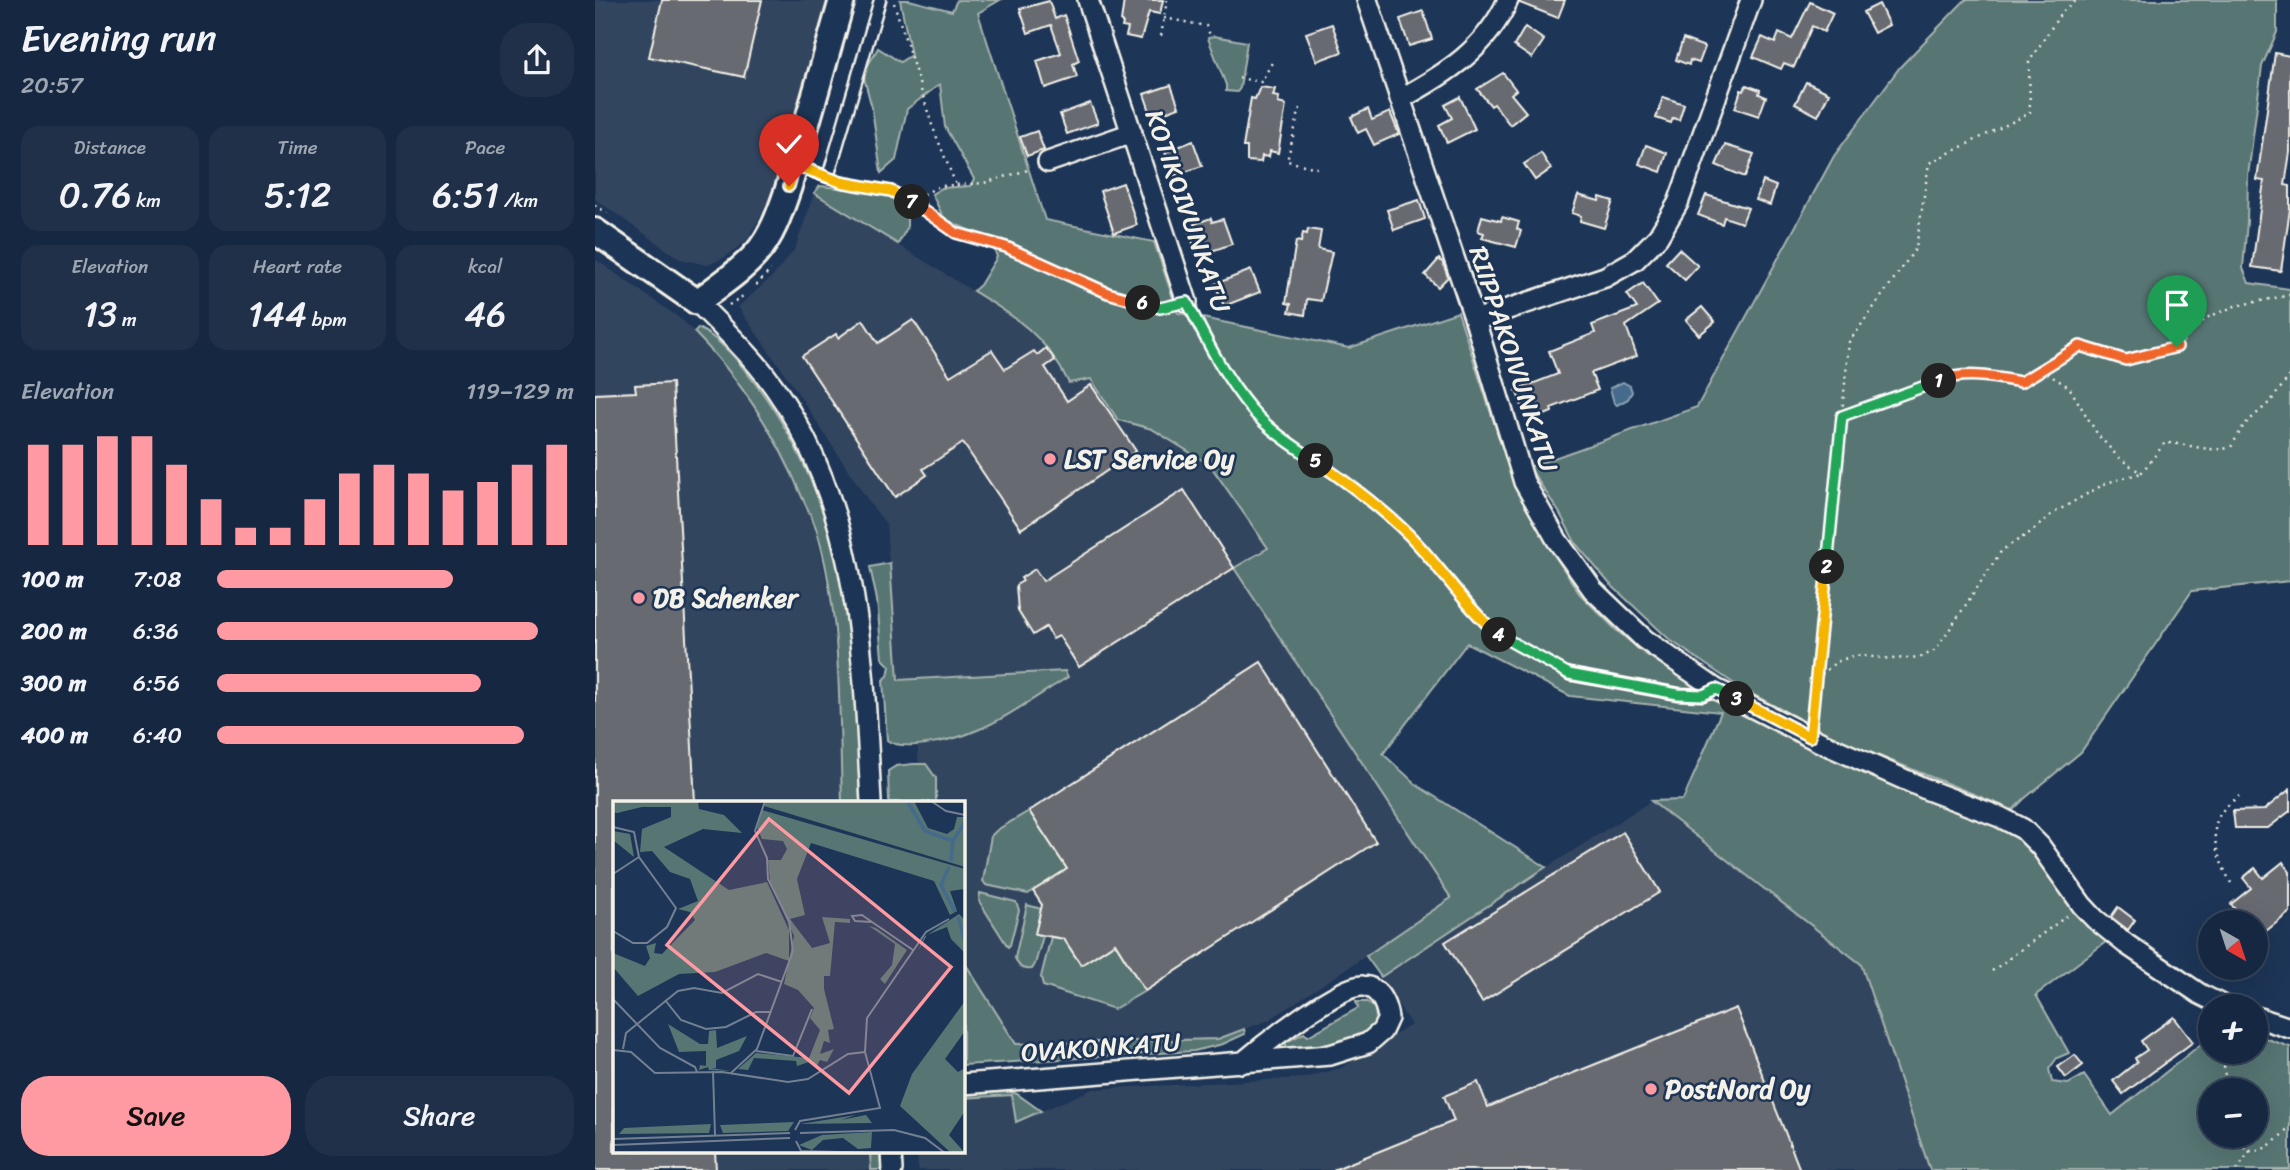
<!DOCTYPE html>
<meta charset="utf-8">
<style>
:root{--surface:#162841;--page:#1f3048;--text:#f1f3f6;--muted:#9ea6b1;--line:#35445a;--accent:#ff9aa2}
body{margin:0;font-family:Sriracha,sans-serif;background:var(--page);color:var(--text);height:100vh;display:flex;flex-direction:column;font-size:26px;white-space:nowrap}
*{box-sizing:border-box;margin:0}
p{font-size:23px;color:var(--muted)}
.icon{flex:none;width:38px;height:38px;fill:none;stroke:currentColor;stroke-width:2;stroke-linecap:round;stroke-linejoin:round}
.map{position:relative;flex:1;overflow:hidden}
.panel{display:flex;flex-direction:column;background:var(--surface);width:595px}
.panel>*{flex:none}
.needle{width:46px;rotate:141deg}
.tools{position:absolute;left:1603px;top:910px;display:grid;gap:14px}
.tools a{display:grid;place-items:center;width:70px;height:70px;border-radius:50%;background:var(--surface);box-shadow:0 7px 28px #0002,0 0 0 2px var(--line);font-size:35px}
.pin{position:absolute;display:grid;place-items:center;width:60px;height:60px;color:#fff;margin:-72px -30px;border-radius:50% 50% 50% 0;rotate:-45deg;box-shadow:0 0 7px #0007}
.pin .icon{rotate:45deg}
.km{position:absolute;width:35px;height:35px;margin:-18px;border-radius:50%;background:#222;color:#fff;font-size:19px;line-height:35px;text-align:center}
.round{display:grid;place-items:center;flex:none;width:74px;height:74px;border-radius:28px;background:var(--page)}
.summary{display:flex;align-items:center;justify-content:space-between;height:119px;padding:0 21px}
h1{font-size:38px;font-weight:600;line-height:52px}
.stats{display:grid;grid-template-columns:repeat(3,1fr);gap:10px;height:119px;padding:7px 21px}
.stats div{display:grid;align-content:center;border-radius:18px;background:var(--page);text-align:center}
.stats b{font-size:35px;font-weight:600}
.stats small{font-size:19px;font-weight:400}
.stats p{font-size:19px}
.chart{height:196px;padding:14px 21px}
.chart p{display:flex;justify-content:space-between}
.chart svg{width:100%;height:126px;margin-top:7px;stroke:var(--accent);stroke-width:6}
.button{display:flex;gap:14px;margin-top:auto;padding:14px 21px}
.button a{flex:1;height:80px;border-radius:28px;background:var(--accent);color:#111;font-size:28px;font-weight:600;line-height:80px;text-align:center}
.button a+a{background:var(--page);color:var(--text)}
ul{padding:0 21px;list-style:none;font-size:23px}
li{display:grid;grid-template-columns:112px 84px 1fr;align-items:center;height:52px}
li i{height:18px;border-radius:9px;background:var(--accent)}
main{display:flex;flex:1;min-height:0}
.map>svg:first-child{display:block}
.built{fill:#33455f}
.green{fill:#577573;stroke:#a6b3ae;stroke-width:2;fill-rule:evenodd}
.water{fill:#456b8c;stroke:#8ba1b1;stroke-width:2}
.building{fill:#676b71;stroke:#f4f1e8;stroke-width:2}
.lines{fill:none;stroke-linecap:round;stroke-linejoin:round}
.service-casing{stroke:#f4f1e8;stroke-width:15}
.minor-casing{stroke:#f4f1e8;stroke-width:24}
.tertiary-casing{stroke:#f4f1e8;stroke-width:30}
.path{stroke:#f4f1e8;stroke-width:2.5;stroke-dasharray:2 5;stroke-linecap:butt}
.service{stroke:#1d3557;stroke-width:10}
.minor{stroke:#1d3557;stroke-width:19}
.tertiary{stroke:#1d3557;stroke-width:24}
.split-1-casing{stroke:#fff;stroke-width:14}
.split-2-casing{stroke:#fff;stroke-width:14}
.split-3-casing{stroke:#fff;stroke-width:14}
.split-4-casing{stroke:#fff;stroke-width:14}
.split-5-casing{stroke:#fff;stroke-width:14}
.split-6-casing{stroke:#fff;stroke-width:14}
.split-7-casing{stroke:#fff;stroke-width:14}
.split-8-casing{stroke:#fff;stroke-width:14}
.split-1{stroke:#f0652b;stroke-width:9}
.split-2{stroke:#22a559;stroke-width:9}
.split-3{stroke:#f5b400;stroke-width:9}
.split-4{stroke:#22a559;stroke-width:9}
.split-5{stroke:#f5b400;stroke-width:9}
.split-6{stroke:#22a559;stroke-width:9}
.split-7{stroke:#f0652b;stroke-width:9}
.split-8{stroke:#f5b400;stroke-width:9}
.poi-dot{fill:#ff9aa2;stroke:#1d3557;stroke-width:2.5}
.labels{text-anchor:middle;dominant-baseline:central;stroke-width:5;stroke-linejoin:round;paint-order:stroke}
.street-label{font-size:26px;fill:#f4f1e8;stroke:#1d3557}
.poi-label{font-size:26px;font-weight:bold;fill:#f4f1e8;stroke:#1d3557;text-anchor:start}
.inset-river{fill:none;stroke:#456b8c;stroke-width:3.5}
.inset-road{fill:none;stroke:#738091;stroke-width:2}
.view{fill:#ff9aa2;fill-opacity:0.15;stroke:#ff9aa2;stroke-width:3.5}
.inset-edge{fill:none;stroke:#f4f1e8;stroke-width:3.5}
</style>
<main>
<section class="panel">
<div class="summary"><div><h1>Evening run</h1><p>20:57</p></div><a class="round"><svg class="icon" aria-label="share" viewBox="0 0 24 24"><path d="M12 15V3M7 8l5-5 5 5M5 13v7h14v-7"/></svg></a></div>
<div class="stats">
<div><p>Distance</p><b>0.76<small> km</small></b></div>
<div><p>Time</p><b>5:12</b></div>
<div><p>Pace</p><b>6:51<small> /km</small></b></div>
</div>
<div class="stats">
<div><p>Elevation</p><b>13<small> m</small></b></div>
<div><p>Heart rate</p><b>144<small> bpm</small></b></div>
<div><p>kcal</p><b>46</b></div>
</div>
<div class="chart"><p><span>Elevation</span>119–129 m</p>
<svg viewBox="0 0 160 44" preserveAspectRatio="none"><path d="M5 44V9M15 44V9M25 44V6M35 44V6M45 44V16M55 44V28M65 44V38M75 44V38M85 44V28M95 44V19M105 44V16M115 44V19M125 44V25M135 44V22M145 44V16M155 44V9"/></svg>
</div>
<ul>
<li><b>100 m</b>7:08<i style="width:66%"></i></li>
<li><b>200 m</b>6:36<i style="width:90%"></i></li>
<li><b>300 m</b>6:56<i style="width:74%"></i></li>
<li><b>400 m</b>6:40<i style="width:86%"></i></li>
</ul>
<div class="button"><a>Save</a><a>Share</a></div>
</section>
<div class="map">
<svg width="1695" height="1170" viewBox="0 0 1695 1170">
<rect width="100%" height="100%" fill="#1d3557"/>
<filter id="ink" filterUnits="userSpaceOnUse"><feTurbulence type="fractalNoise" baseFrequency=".0143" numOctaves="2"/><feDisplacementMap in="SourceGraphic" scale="14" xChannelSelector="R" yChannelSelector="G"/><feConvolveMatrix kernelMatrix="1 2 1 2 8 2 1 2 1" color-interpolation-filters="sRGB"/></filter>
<g filter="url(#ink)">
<g class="built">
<path d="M0,0H236L179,191L152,240L129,258L112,265L85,259L0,199Z"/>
<path d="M219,193L426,321L454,349L474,383L496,379L523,420L557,429L615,465L674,548L639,569L857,899L674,1020L623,1039L392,1044L368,1017V802H326L321,722L467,672L303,680L291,524L276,505L195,381L143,307L178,276L200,249Z"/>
<path d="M0,259L87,320L106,339L142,384L172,426L194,465L221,530L236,605L242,669L247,802H19V1151H275L276,1170H0Z"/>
<path d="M1056,801L1266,964L1335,1170H323L322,1151H368V1098L417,1095L421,1122L498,1089L709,1078L746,1068L816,1025L786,977L871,919Z"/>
</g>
<g class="green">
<path d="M305,0H314L357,11L362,0H405L383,13L450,220L559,242L583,313L754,348L863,312L903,435L955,548L984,593L1021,630L1050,654L1134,704L1404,825L1423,839L1447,865L1481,915L1512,941L1441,995L1474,1053L1462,1058L1454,1069L1457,1082L1473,1084L1489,1075L1517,1115L1615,1037V1052H1661V1035L1695,1047V1170H1335L1266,964L1056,801L1088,800L1126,712L975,696L872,643L788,754L823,786L951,867L786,977L771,956L856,898L639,568L673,548L615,465L557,429L523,420L496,379L474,383C450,335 422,318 378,291L385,285L402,257L396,240L349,219L337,194L347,188L375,186L379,179L350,127L345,84L312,109L301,160L286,173L277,108L268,74L283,48L305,62L316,55ZM1615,1090H1661V1136H1615Z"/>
<path d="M1370,0H1682V32L1667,66L1653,176L1652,222L1648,268L1654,283L1695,289V581L1597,591L1486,752L1429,799L1418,810L1240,738L1144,687L1075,640L1014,583L981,544L964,512L934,467L1102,407L1239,156L1305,67Z"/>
<path d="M619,36L652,42L645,88L642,92L631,91V85L613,38Z"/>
<path d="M225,186L289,193L312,203V228L303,244L219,193Z"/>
<path d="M103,328C129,341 146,365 163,387C209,449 238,526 251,601C262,667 262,736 265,802H247C244,713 247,618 222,531C218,519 212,508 207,497C182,436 145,379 99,332Z"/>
<path d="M295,563L303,680L470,671L473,677C445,694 409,720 380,731C362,739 307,753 292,740L288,680L293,676L295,666L287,658L282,600L275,567Z"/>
<path d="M318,764H331L341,778V802H294L293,771L301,766Z"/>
<path d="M434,811L472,869L433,894L391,885L388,881L396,836L402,830Z"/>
<path d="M385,893L421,902L424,910L415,945L413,947L384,901Z"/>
<path d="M432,905L446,909L440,934L448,936L440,964L437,969C426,970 424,967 420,958Z"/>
<path d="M456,937L469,939L486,965L520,943L550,991L519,1009L448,986L446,977Z"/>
<path d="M368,960L421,1044L623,1039L649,1029L650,1034L628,1044L599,1051L368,1065Z"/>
<path d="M761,1002H772L780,1008C781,1015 782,1023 777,1029C764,1043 715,1047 696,1051L691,1048V1042L709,1033L713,1036L763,1008Z"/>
<path d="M413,1091L422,1094L446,1111L421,1122L417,1095L368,1098V1092Z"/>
<path d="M275,1151H286L288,1170H276Z"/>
</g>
<path class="water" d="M1028,382L1035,386L1037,392L1033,399L1022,405L1019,403L1015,388Z"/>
<g class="building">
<path d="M67,0H167L149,77L54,57Z"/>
<path d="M529,0H568L565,14L554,12L546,39L531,36L533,28L527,27L528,23L526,22Z"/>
<path d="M925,0H970L963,18L925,3Z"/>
<path d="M454,1L460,19L469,15L484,61L478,64L482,77L450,88L442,61L466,53L456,25L433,33L425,9Z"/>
<path d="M1215,2L1238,13L1229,32L1217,26L1199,67L1189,63L1186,69L1158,57L1167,37L1180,43L1184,33L1197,39Z"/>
<path d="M1284,4L1294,25L1279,33L1268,12Z"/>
<path d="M828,11L837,39L814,46L805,19Z"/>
<path d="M737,24L747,52L722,61L711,33Z"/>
<path d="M930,27L949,40L937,58L919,46Z"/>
<path d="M1088,39L1110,47L1104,63L1095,60L1094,65L1081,60Z"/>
<path d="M1680,53L1695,56V152L1690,185L1695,186V209L1686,271L1657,267L1669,181L1662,180Z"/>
<path d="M908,73L921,90L916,94L931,112L915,125L899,104L896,106L882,89Z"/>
<path d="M1211,82L1234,93L1223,116L1200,104Z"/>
<path d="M576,85L584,107L557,117L549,94Z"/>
<path d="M1151,85L1165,90L1164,94L1171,97L1164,116L1140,108L1146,90L1149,91Z"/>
<path d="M665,87L680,89L678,96L684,97L683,103L691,105L683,153L675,151L674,157L667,156L666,162L652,161V147H648L656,98L660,99Z"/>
<path d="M865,97L880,129L852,143L844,125L857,118L850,105Z"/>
<path d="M1068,97L1089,104L1084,120L1078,118L1076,123L1061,118Z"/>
<path d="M495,103L503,123L472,134L465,114Z"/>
<path d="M773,109L777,120L795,112L804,134L779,145L771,129L763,133L756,117Z"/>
<path d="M442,131L449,150L432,156L425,137Z"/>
<path d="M598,141L607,166L579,176L570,152Z"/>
<path d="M1051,145L1072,153L1066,172L1044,164Z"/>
<path d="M1130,145L1159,154L1150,177L1121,165Z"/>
<path d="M946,153L956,169L940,180L929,164Z"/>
<path d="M1168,181L1181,186L1175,205L1161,200Z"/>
<path d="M528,183L542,225L519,233L505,191Z"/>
<path d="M983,195L1004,201L1005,197L1018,201L1009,228L985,221L986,216L977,213Z"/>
<path d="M1111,195L1153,208L1147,223L1129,217L1127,224L1103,215Z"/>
<path d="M824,200L830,219L799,230L792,210Z"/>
<path d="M887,216L906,221L907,217L924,222L922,229L926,231L921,247L887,238L889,233L883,231Z"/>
<path d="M616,218L617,222L628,219L637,244L602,256L594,230L601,228L599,224Z"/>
<path d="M713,229L726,231L723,249L737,252L726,301L712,299L710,315L694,312L696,304L691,303L701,241L706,242L708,233L712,234Z"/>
<path d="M1084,249L1103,266L1090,280L1071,263Z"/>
<path d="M844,259L848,263L853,277L843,287L830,275Z"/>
<path d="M656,270L665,292L629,306L620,284Z"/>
<path d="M1048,283L1063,304L1031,326L1042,356L996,373L1003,390L956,408L957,412L933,422L921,390L963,374L954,351L1000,333L997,325L1042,308L1032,294Z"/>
<path d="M1107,307L1120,322L1104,335L1091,320Z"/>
<path d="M268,320L283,343L318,320L355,376L397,350L410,369L439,351L442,355L451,348L460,360L450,367L472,401L496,385L541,451L426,529L368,443L328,469L332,475L300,497L207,356L241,334L243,338Z"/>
<path d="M77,383L100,802H19V1151H120L121,1170H0V394L41,392L40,385Z"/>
<path d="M589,490L639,568L484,667L464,636L458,639L451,627L438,635L423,611L421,585L428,581L426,578L440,569L448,581Z"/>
<path d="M666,662L781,842L550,991L520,943L486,965L469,939L440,934L447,905L438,891L472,869L434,811Z"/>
<path d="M1695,789V811L1673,828H1640L1638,811L1669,810Z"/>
<path d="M1028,832L1065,892L887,1002L850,942Z"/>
<path d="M1688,862L1695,872V912L1661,939V922H1650L1636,904L1656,888L1648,878L1660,868L1668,878Z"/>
<path d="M1523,907L1540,920L1533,930L1516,917Z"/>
<path d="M1141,1008L1205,1170H738L859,1121L849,1096L883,1082L893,1107Z"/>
<path d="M1579,1017L1598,1042L1528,1094L1518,1081L1542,1062L1540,1058L1552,1050L1546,1041Z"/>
<path d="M1480,1055L1488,1065L1471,1078L1463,1067Z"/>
</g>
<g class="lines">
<g class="service-casing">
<g id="service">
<path d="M200,165L233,177L285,0"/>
<path d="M974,674L1083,694L1108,695L1121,689"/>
</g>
</g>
<g class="minor-casing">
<g id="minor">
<path d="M493,0L592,302"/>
<path d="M772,0L880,320L929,482L962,540L998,590L1049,639L1121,689L1225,742L1333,790L1405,817L1428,829L1445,846L1487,905L1500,919L1531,944L1605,994L1629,1006"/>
<path d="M805,99C851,74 891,49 913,0"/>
<path d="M453,162L537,133"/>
<path d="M102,302C125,325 148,347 168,372C265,496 268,652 276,802"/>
<path d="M880,320L1010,277L1040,260L1063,237L1083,203L1156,0"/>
<path d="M1661,1017L1695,1028"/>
<path d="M368,1084L735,1055L773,1043L787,1031L793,1018C791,1004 784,987 768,986C745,984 667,1046 647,1063"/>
<path d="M296,1151L297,1170"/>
</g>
</g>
<g class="tertiary-casing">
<path id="tertiary" d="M0,231L102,302C122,287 144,273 161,254C178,235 186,209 194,186L247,0"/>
</g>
<g class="path">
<path d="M299,3L337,125L361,185"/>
<path d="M569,18L611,26L616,37"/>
<path d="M566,36L572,0"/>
<path d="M644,78L666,82L678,61"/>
<path d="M705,108L692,161L722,168"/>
<path d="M245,182L296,191L361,233L436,257L513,293L565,308L575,306"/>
<path d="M316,200L345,186L389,183L436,169"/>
<path d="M0,205L12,213"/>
<path d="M161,285L176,270"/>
<path d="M887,286L896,274"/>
<path d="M134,305L148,296"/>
<path d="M599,318L635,381L658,411L685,437L758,486L814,536L882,617L909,639L961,668"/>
<path d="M1446,370L1474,387L1503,435L1524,458L1546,473L1570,443C1593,443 1616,454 1636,447L1649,425L1676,401L1695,375"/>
<path d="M1247,416L1357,376H1390L1425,382L1485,346L1531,360L1582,347L1611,318L1640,306L1695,295"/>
<path d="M1221,679L1241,662L1260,655L1296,659L1326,657L1341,650L1407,550L1436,532L1457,514L1511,483L1546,473"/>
<path d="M1217,719L1254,342L1321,248L1334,163L1435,113L1434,62L1466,13L1482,0"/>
<path d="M1636,883C1626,864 1613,837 1624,816C1628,808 1637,802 1644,796"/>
<path d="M1397,971L1473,915"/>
<path d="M1628,1052L1631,1090"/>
<path d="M1641,1136C1654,1168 1681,1142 1695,1126"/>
<path d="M1642,1170L1655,1151"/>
</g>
<use href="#service" class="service"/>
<use href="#minor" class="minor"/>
<use href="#tertiary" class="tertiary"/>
</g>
</g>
<g class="lines" filter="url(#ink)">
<g class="split-1-casing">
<path id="split-1" d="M1344,381C1370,371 1398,377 1426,382L1485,346L1531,360L1582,347"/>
</g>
<g class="split-2-casing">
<path id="split-2" d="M1232,567L1247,416L1344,381"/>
</g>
<g class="split-3-casing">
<path id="split-3" d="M1142,699L1215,737L1232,567"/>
</g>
<g class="split-4-casing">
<path id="split-4" d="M904,635L974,674L1083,694L1108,695L1121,689L1142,699"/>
</g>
<g class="split-5-casing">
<path id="split-5" d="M721,461C753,483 786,507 814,535C846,567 869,606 904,635"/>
</g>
<g class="split-6-casing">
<path id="split-6" d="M548,303L565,308L592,302C611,340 630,378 657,410C675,431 699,446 721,461"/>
</g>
<g class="split-7-casing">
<path id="split-7" d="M317,202L361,233L411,247L513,293L548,303"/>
</g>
<g class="split-8-casing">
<path id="split-8" d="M194,186L200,165L246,182L296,191L317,202"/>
</g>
<use href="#split-1" class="split-1"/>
<use href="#split-2" class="split-2"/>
<use href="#split-3" class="split-3"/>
<use href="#split-4" class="split-4"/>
<use href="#split-5" class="split-5"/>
<use href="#split-6" class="split-6"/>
<use href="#split-7" class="split-7"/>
<use href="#split-8" class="split-8"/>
</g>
<g class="poi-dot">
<circle cx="455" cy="459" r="7"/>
<circle cx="44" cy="598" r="7"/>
<circle cx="1056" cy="1089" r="7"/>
</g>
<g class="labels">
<g class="street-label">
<text transform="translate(593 211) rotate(71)">KOTIKOIVUNKATU</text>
<text transform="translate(919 359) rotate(72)">RIIPPAKOIVUNKATU</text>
<text transform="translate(506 1047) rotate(-4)">OVAKONKATU</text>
</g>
<g class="poi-label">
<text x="469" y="459">LST Service Oy</text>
<text x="58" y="598">DB Schenker</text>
<text x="1070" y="1089">PostNord Oy</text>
</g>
</g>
<g transform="translate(18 801)">
<rect width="352" height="352" fill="#1d3557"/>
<path d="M0,0H85L86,8L111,14L129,32L90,28L51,46L116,89L154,81L176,129V160L153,152L102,171L66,173L25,195L0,166V152L32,165L37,157L33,145L43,142L41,152L49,153L82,119L77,111L65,108L85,100L77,78L57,71L39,50L27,51L29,28L58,16V6H29L4,12L0,11ZM150,0H301L315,27L334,33L341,28L344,16H352V66L151,5ZM149,9L352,68V88L337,90L344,110L337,114L321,80L198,42L184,78L192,114L177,118L199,147L217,142L209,116L237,118V122L222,121L217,175H211V188L221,228L215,229L217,242L211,240L207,253L221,248L214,261L207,259L203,266L199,260L184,265L183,260L141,257L135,269L125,268L143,252L196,257L207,229L197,217L201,207L185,189L171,183L181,135L157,81L155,59H168L174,48L170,40L149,38L144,27ZM0,30L17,33L21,56L0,39ZM346,113L352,119V152L338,138L334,126L314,134L305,150L311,136ZM256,125L263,127L294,149L272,183L267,178L279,164L282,143ZM352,200V230L332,258L345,271L352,267V310L336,334L352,352H338L287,305L299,273ZM55,223L87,243H95L96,230L103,229L104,247L134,235L126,250L103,259V267H98L117,270L96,269L95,266L86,269L87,264L93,265V250L66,251ZM243,314L228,319L253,314L259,322L187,323ZM181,321L175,330L110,332L107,324ZM98,323L96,332L6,333L11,327ZM259,331L258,347L245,348L230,337L210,339L199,349L186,344L209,334Z" fill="#577573"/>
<path class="inset-river" d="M294,0L312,30L340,40L338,60M340,40L352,21M336,66L328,84L342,111M345,116L352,140"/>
<path class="inset-road" d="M318,0L333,10L352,14M0,26L21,31L26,56L63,107L54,126L34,142H20L0,130M0,73L26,56M259,121L242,120L239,115L249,114L259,121L300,149M0,198L47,247L82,266L84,271M52,199L68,219L93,228L113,226L143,211H158M10,248L13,232L65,190L81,187L109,192L145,173L169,181M0,249L18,251L42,272L109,271L175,281L195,278L235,253L252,251M143,250L180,255L199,208M100,270L102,334M118,272L144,248L180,150L176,120L155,78L154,57L142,30L152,0M182,329L187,320L267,307L252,251L254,217L313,131L336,118M187,332L281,329L312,337L332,352M0,338L177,332M183,340L188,350L265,352M0,344L177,337"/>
<path class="view" d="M156,18L338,166L236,292L54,144Z"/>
<rect width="352" height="352" class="inset-edge"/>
</g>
</svg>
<div class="tools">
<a><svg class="needle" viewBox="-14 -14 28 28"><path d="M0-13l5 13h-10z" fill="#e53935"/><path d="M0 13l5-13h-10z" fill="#9ea6b1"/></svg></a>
<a>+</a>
<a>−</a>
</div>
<div class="pin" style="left:1582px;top:347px;background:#1e9e55"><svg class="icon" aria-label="arrive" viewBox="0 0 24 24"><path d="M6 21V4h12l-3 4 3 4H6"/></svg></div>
<div class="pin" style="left:194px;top:186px;background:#d93025"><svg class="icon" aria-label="check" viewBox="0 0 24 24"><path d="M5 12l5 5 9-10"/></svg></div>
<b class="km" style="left:1344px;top:381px">1</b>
<b class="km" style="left:1232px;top:567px">2</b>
<b class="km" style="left:1142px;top:699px">3</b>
<b class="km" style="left:904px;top:635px">4</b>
<b class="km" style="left:721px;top:461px">5</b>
<b class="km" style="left:548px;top:303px">6</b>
<b class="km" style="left:317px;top:202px">7</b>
</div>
</main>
